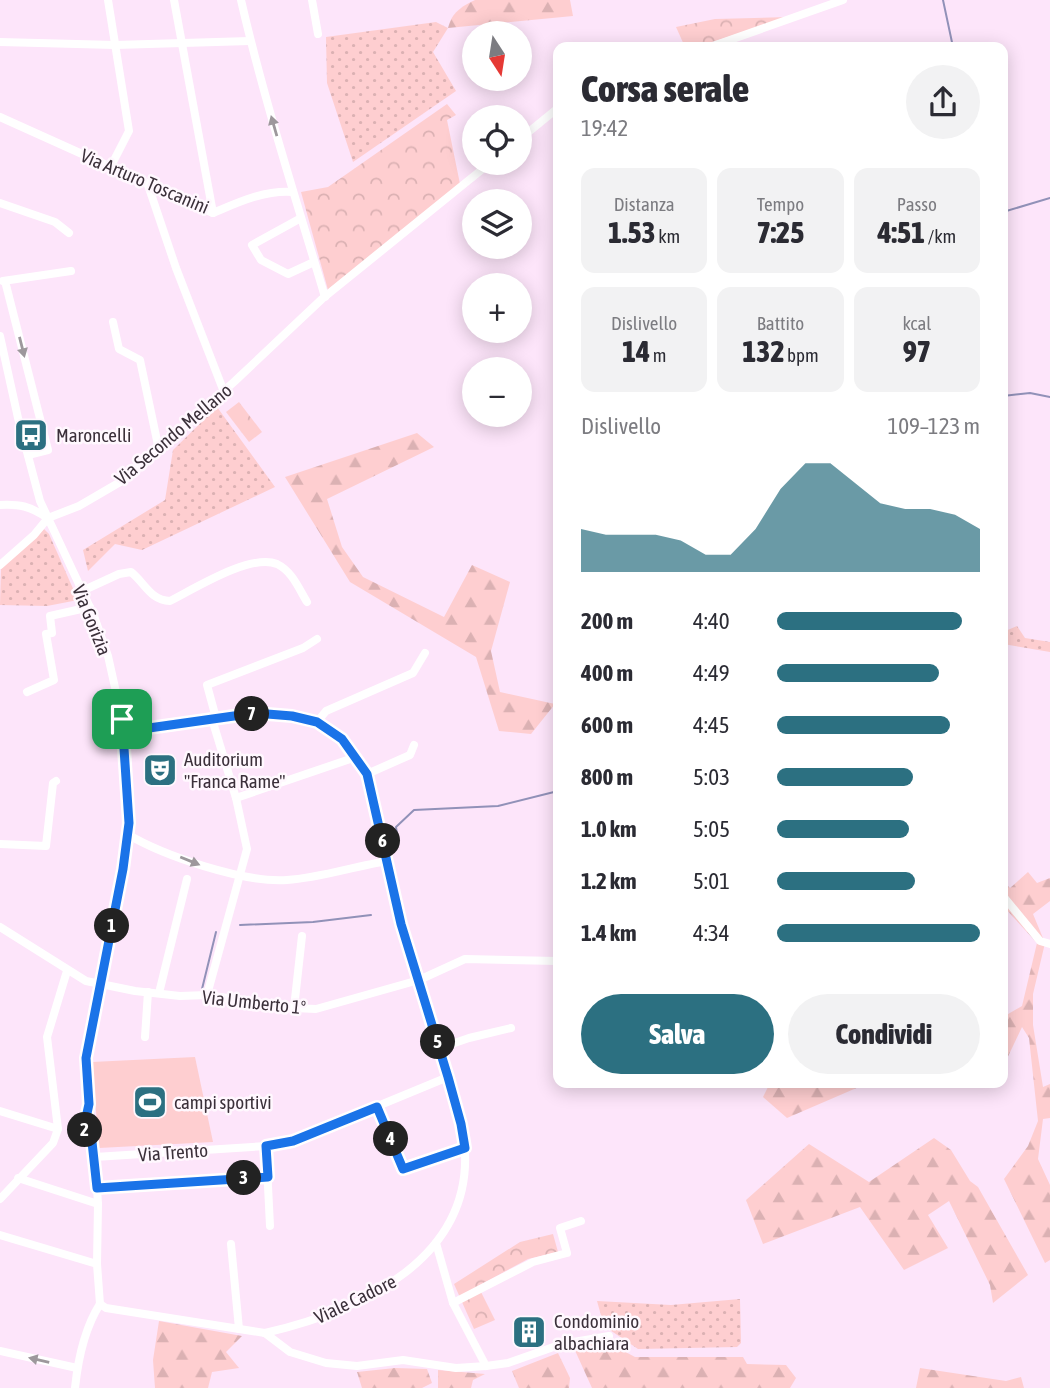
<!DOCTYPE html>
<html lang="it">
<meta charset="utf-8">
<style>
:root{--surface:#fff;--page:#f2f2f3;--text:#2b2b33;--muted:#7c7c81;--accent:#2c7081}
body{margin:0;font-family:"Asap Condensed",sans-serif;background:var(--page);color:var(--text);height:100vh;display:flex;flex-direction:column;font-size:26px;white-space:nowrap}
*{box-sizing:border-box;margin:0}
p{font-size:23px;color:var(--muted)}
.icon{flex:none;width:38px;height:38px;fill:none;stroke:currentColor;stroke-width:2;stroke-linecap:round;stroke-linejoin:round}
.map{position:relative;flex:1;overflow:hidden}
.panel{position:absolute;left:553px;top:42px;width:455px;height:1046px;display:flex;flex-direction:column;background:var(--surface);border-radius:14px;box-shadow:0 4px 18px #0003}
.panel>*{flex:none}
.needle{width:46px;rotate:168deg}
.buttons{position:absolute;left:462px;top:21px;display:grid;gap:14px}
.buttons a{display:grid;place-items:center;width:70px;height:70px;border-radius:50%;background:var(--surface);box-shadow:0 4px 18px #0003;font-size:35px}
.pin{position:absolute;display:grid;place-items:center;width:60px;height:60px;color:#fff;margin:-30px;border-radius:14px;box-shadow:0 4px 10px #0006}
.km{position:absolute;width:35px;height:35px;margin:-18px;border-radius:50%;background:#222;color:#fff;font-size:19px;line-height:35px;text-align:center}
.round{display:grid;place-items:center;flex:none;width:74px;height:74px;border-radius:37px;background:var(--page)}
.summary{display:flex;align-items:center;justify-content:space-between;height:119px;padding:0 28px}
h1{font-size:38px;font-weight:800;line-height:52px}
.metrics{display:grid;grid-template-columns:repeat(3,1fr);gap:10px;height:119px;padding:7px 28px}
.metrics div{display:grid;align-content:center;border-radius:14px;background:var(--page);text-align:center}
.metrics b{font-size:30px;font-weight:800}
.metrics small{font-size:19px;font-weight:400}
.metrics p{font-size:19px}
.chart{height:196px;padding:14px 28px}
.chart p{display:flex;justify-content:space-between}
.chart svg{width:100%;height:126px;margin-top:7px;fill:var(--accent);opacity:.7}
.action{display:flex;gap:14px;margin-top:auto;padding:14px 28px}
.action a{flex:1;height:80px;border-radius:42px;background:var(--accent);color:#fff;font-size:28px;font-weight:800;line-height:80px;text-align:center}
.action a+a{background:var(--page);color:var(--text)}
ul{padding:0 28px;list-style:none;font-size:23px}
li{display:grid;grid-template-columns:112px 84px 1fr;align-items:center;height:52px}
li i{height:18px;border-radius:9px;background:var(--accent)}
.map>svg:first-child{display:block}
.grass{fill:url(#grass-dots)}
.forest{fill:url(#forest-firs)}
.park{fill:url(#park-crowns)}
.garden{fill:#feced0}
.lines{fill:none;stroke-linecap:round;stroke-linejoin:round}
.stream{stroke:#9191b8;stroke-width:2}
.minor{stroke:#fff;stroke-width:8}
.oneway{fill:#9d989c}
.route-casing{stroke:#fff;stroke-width:14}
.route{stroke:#1a73e8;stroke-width:9}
.labels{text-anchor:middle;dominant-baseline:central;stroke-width:5;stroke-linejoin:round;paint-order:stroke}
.street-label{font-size:19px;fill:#3b303a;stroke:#fff8fe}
.poi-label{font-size:19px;fill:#3b303a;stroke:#fff8fe;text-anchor:start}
</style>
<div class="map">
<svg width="1050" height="1388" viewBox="0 0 1050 1388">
<defs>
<pattern id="grass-dots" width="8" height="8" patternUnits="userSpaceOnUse" patternTransform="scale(1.75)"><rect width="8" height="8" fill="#feced0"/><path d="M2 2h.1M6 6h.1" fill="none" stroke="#dbb1b3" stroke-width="1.8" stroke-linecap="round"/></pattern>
<pattern id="forest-firs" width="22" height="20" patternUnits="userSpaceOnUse" patternTransform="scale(1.75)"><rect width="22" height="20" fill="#feced0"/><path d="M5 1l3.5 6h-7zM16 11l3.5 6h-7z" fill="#dbb1b3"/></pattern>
<pattern id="park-crowns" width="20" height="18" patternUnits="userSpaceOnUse" patternTransform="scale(1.75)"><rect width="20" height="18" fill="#feced0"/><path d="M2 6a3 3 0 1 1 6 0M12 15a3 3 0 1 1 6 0" fill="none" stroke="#dbb1b3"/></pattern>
</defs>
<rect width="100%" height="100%" fill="#fde5fa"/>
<g class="grass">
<path d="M436,22L448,28L433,52L456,91L353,162L327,83L326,37Z"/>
<path d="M217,407L275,487L142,550L115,544L88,571L83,550L165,500L173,450Z"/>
<path d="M44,529L49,534L78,600L47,606L0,605L1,568Z"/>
<path d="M1017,626L1025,638L1050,642V652L1003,644V632Z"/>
<path d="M740,1299L741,1343L737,1347L638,1349L604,1326L597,1301L671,1305Z"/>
</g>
<g class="forest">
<path d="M475,0H570L573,16L448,28C452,12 461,7 475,0Z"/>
<path d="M417,433L434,447L327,499L342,547L363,577L444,617L472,565L510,582L491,651L500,692L555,704L531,734L499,731L476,657L350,582L285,477Z"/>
<path d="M1028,872L1037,883L1050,878V901L1033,914L1045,943L1033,994V1025L1043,1087L1050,1084V1118L1043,1119L1038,1159L1050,1185V1260L1045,1263L1004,1179L1028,1146L1038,1121L1029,1038L1022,1027L1003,1067V1017L1022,1006L1037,943L1003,906V881L1010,888Z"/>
<path d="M770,1083H868L787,1118L763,1097Z"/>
<path d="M934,1138L951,1150L970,1181L978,1187L1028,1275L993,1303L990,1285L949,1201L928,1215L948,1248L904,1270L860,1207L763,1244L746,1200L809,1144L869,1182Z"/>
<path d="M159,1321L242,1336L226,1352L239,1368L212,1372L208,1388H155L153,1360Z"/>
<path d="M603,1340L635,1357H743L747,1364L786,1365L796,1378L790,1388H592L573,1346Z"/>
<path d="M558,1353L570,1378L569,1388H519L512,1371Z"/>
<path d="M395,1368L427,1369L432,1383L422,1388H362L357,1372Z"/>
<path d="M920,1368L1006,1381L1021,1377L1024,1388H916Z"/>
<path d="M438,1370L485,1374L473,1380L471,1388H438Z"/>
</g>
<g class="park">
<path d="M789,17L697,47H685L676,27L715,19Z"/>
<path d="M447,104L456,115L447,120L460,184L328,290L301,192L328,187Z"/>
<path d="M239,402L262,432L249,442L226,412Z"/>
<path d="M553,1234L558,1252L528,1259L478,1286L495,1320L474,1329L454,1284L520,1242Z"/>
</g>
<path class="garden" d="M195,1057L213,1142L99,1148L92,1062Z"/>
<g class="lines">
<g class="stream">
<path d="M943,0L953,47"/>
<path d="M1003,212L1050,198"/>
<path d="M1003,396L1030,393L1050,397"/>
<path d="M398,841L396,827L414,810L498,806L558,791"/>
<path d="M240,925L313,922L371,915"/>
<path d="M202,989L216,932"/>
</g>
<g class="minor">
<path d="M108,0L129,131L110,168"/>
<path d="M174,0L213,213"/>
<path d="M241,0C264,100 296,199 325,297"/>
<path d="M312,0L318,34"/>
<path d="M0,42L115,45L250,41"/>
<path d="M710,47L843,0"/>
<path d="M0,117L213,213C239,202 264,190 293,192"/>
<path d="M520,139L558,108"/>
<path d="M148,185L176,268L224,392"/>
<path d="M0,203L55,222L69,233"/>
<path d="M301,218L252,245L261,260L288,274L314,262"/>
<path d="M3,281L71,271"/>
<path d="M5,281L48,450L28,455"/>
<path d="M113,322L119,349L140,360L159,450"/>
<path d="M0,336L18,418L40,501L94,616L108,656L122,719L129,823L123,869L86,1058L89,1104L84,1127L92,1142L95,1157L98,1204L97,1264L100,1304"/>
<path d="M0,505C19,504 30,506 46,517"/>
<path d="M0,565L34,535L48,518L79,506L127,478L235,381L322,299L490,163"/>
<path d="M82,591L119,574L131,572C145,583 150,600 170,601C194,589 251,553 277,564C292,571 299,589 307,602"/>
<path d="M27,692L54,680L46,634L52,633L50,616L90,607"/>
<path d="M216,718L207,685L303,648L317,639"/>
<path d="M122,719L131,727L142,729C200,720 293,694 342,739C351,747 361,762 366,773C372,784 374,801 377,814C385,850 392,886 401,922C414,977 435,1030 450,1084C455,1102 462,1121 464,1140C478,1257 361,1311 265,1333"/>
<path d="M317,722L326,711L413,673L425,653"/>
<path d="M367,774L410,755L414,745"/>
<path d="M236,798L356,757"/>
<path d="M127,834C164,856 244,883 287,880C320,878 355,866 388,861"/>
<path d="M0,844L46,846L53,783L56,781"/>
<path d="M1003,896L1040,941L1050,944"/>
<path d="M0,927L86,981L135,991L180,996L207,995L294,1008L316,1009L419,980L465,959L558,961"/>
<path d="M159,993L187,879"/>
<path d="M207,995L247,849L236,798L212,719"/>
<path d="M294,1008L302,936"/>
<path d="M145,1037L148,992"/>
<path d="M440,1048L469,1038L511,1028"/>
<path d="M377,1106L403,1169L465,1148"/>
<path d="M0,1111L58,1129"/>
<path d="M266,1146L270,1226"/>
<path d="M95,1157L266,1146L293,1141L448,1077"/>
<path d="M18,1178L98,1204"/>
<path d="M97,1188L268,1177"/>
<path d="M0,1199L53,1143L58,1129L47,1037L67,971"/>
<path d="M0,1235L97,1264"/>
<path d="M436,1243L453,1303L486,1366"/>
<path d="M231,1244L239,1329"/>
<path d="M453,1303L533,1262L567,1253L560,1228L581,1221"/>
<path d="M100,1304L106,1308L265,1333L290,1352L326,1363L357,1366L403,1360L456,1368L486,1366L508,1363L562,1344L609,1336"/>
<path d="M0,1351L77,1368"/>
<path d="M75,1388C78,1359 84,1329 100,1304"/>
</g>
</g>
<defs><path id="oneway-solid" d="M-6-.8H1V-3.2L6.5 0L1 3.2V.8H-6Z" transform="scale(1.75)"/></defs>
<g class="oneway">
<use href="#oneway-solid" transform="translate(274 126) rotate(-106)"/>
<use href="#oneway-solid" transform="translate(22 347) rotate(76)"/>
<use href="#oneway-solid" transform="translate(190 861) rotate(22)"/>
<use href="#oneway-solid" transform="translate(39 1360) rotate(-167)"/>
</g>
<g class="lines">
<g class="route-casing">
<path id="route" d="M255,713L292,716L317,722L342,739L367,774L401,924L448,1077L461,1124L465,1148L403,1169L377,1107L293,1141L266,1146L268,1177L97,1188L92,1142L84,1127L89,1104L86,1058L123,869L129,823L122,719L131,727L142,729Z"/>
</g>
<use href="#route" class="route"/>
</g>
<defs>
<g id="bus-square" transform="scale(1.75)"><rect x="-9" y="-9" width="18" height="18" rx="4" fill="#2c7081" stroke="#fff8fe"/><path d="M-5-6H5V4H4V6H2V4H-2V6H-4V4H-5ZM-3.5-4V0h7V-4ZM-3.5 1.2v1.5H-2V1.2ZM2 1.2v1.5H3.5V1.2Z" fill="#fff"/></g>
<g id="theatre-square" transform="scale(1.75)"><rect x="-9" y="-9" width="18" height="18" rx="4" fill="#2c7081" stroke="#fff8fe"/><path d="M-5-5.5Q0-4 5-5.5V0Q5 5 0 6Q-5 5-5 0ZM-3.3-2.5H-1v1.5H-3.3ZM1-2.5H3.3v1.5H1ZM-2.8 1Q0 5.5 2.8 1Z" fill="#fff"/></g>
<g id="stadium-square" transform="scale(1.75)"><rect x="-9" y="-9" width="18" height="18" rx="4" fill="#2c7081" stroke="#fff8fe"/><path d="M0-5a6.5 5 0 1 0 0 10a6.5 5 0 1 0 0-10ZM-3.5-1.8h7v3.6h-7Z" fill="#fff"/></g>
<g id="building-square" transform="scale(1.75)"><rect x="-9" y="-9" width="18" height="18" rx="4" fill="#2c7081" stroke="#fff8fe"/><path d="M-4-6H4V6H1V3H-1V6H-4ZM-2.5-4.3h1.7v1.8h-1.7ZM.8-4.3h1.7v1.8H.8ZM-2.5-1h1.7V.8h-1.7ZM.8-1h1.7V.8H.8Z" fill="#fff"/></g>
</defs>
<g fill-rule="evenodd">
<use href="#bus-square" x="31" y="435"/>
<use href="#theatre-square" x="160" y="770"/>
<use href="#stadium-square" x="150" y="1102"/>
<use href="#building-square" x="529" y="1332"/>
</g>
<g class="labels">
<g class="street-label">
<text transform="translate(145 181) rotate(23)">Via Arturo Toscanini</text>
<text transform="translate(173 434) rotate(-40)">Via Secondo Mellano</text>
<text transform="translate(92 620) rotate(68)">Via Gorizia</text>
<text transform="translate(254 1002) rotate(6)">Via Umberto 1°</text>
<text transform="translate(173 1152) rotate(-4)">Via Trento</text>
<text transform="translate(355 1299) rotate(-26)">Viale Cadore</text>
</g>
<g class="poi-label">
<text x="56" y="435">Maroncelli</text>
<text x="184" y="759">Auditorium<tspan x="184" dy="22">"Franca Rame"</tspan></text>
<text x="174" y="1102">campi sportivi</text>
<text x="554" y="1321">Condominio<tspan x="554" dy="22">albachiara</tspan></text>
</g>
</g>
</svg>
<div class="buttons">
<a><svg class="needle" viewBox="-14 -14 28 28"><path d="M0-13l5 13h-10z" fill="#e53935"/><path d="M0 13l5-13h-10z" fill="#7c7c81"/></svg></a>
<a><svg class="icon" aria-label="locate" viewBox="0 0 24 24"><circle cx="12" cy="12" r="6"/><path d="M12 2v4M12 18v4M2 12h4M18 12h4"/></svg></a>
<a><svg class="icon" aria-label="layers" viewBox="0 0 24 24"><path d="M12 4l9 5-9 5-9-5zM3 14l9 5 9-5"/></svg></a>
<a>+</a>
<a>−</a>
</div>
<div class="pin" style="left:122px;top:719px;background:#1e9e55"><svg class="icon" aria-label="arrive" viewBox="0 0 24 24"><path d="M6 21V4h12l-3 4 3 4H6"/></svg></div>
<b class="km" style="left:112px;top:926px">1</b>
<b class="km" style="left:85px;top:1130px">2</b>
<b class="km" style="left:244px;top:1178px">3</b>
<b class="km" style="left:391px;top:1139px">4</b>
<b class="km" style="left:438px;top:1042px">5</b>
<b class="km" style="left:383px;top:841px">6</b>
<b class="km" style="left:252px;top:714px">7</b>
<section class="panel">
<div class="summary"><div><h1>Corsa serale</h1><p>19:42</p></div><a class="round"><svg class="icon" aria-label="share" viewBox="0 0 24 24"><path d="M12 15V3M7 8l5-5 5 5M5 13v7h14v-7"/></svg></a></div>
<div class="metrics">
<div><p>Distanza</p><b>1.53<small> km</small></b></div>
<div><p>Tempo</p><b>7:25</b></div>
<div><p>Passo</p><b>4:51<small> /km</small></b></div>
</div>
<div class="metrics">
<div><p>Dislivello</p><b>14<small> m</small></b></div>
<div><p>Battito</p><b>132<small> bpm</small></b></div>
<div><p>kcal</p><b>97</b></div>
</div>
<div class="chart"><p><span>Dislivello</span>109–123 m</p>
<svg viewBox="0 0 160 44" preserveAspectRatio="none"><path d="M0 44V29L10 31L20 31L30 31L40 33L50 38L60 38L70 29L80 15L90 6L100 6L110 13L120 20L130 22L140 22L150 24L160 29V44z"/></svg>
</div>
<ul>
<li><b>200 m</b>4:40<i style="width:91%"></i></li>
<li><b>400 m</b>4:49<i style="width:80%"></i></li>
<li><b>600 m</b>4:45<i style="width:85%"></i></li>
<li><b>800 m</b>5:03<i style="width:67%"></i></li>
<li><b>1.0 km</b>5:05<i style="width:65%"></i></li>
<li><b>1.2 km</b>5:01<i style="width:68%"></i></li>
<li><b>1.4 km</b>4:34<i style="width:100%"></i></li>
</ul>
<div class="action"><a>Salva</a><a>Condividi</a></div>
</section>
</div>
